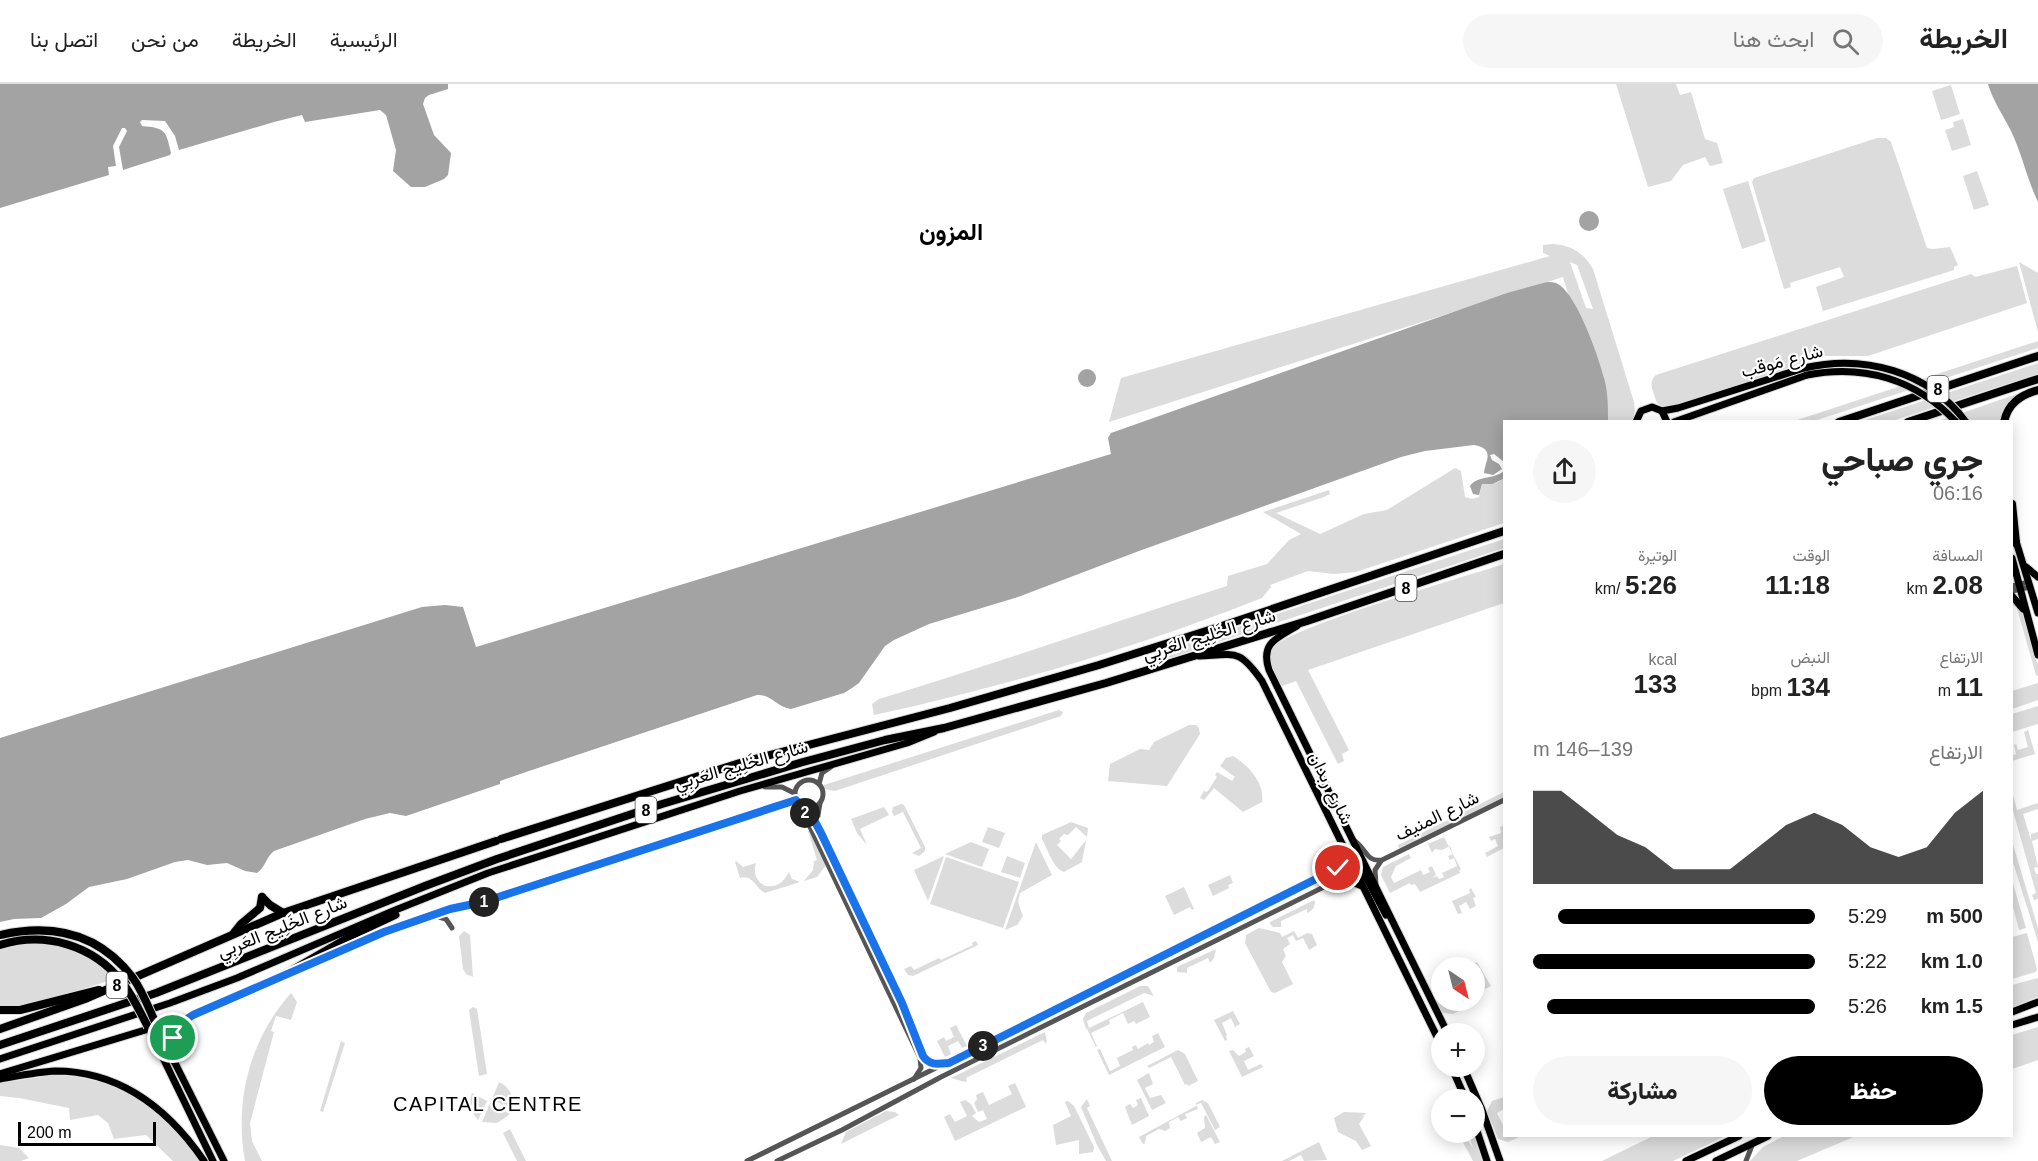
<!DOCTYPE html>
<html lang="ar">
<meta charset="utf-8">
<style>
:root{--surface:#fff;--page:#f6f6f6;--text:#222;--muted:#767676;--line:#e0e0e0;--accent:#000}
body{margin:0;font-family:Arial,Vazirmatn,sans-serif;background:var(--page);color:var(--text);direction:rtl;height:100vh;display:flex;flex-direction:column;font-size:22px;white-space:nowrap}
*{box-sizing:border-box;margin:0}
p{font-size:20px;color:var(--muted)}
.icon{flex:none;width:33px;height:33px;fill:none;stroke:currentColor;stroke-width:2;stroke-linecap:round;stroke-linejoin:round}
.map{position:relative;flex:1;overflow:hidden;direction:ltr}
.side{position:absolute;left:1503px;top:336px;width:510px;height:717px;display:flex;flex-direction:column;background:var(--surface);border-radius:0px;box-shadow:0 3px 15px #0003;direction:rtl}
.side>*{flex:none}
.needle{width:39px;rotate:145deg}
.controls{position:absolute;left:1431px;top:873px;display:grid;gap:12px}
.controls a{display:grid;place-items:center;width:54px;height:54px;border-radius:50%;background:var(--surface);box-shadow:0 3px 15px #0003;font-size:30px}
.scale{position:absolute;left:18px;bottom:15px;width:138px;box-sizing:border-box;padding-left:6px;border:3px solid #000;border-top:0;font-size:16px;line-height:21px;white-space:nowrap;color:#000;-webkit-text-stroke:4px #fff;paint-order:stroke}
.pin{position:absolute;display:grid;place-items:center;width:51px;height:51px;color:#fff;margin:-26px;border:3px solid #fff;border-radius:50%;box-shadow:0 2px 6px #0007}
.km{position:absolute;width:30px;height:30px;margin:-15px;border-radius:50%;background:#222;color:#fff;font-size:16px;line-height:30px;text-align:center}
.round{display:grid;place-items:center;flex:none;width:63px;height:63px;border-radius:32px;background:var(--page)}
.headline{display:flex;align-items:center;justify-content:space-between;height:102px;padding:0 30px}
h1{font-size:33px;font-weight:800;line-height:45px}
.stats{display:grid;grid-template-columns:repeat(3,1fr);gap:9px;height:102px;padding:6px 30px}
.stats div{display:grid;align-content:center}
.stats b{font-size:26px;font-weight:800}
.stats small{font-size:16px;font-weight:400}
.stats p{font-size:16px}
.chart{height:168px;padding:12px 30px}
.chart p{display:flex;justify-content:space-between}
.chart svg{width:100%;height:108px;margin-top:6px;fill:var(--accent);opacity:.7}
.action{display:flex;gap:12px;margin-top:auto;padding:12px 30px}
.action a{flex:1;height:69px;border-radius:36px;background:var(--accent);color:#fff;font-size:24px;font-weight:800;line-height:69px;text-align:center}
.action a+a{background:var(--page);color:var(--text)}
ul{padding:0 30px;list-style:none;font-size:20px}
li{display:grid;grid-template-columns:96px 72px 1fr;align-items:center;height:45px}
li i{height:15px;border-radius:8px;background:var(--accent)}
header{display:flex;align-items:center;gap:36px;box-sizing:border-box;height:84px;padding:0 30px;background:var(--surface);border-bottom:2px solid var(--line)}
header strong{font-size:28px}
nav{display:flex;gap:33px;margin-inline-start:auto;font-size:21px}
.search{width:420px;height:54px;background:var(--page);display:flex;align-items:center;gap:15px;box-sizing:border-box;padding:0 21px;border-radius:33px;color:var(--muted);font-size:22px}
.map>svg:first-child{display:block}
.green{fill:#dcdcdc;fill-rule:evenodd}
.water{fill:#a3a3a3}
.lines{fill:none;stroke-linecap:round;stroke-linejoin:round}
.major-casing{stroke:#dbdbdb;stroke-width:9}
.highway-casing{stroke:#dbdbdb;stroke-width:10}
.minor{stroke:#555;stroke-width:5}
.major{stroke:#000;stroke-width:7}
.highway{stroke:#000;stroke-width:8}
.major-bridge-casing{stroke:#dbdbdb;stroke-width:9;stroke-linecap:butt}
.highway-bridge-casing{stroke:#dbdbdb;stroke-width:10;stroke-linecap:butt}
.major-bridge{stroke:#000;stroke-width:7}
.highway-bridge{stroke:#000;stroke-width:8}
.route-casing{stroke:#fff;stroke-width:12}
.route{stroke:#1a73e8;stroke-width:8}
.labels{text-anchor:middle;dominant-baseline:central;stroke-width:4.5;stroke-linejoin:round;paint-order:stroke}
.shield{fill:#fff;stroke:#4c4c4c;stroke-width:1.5}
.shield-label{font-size:16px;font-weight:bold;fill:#000}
.street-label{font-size:18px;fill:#000;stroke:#fff}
.neighbourhood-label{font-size:20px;letter-spacing:1.5px;fill:#000;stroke:#fff}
.district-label{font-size:24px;font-weight:bold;fill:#000;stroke:#fff}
</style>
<header>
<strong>الخريطة</strong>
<div class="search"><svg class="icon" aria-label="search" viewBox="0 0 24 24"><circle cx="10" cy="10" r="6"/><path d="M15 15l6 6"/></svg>ابحث هنا</div>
<nav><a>الرئيسية</a><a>الخريطة</a><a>من نحن</a><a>اتصل بنا</a></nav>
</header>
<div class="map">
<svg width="2038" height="1077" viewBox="0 0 2038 1077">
<rect width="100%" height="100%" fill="#fff"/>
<g class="green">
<path d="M1616,0H1676L1680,11L1691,8L1705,55L1717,59L1723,79L1710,82L1705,73L1683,81L1671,97L1648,103Z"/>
<path d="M1951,1L1960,30L1941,36L1932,7Z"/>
<path d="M1963,35L1971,61L1952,67L1945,46L1954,43L1953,38Z"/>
<path d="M1877,54H1886L1891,58L1927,164L1933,165L1950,163L1958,181L1954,183V186L1823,227L1816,203L1844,193L1840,183L1790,199L1791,203L1784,205L1752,98L1754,94Z"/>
<path d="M1977,87L1989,121L1974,126L1963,92Z"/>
<path d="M1748,97L1766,157L1742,165L1723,105Z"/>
<path d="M1553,160C1571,161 1584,169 1593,185L1634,318L1635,327L1633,337H1607L1563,193L1109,338L1121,294L1550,172L1543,169V161ZM1570,178L1577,181L1593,225L1586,224Z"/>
<path d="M2019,178L2038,189V248Z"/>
<path d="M2017,182L2027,219L1868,272H1822L1671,324L1663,323L1657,319C1654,309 1647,298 1656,291L1971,190L1975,193Z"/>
<path d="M2038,257V264L1814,337L1791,338Z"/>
<path d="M2038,279V290L1892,337L1859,338Z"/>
<path d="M2017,310L2001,337L1936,338Z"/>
<path d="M1455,384L1461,387L1465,413L1472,415L1479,413L1482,400L1498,398L1504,394V439L1356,488L1334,490L1308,487L1270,501L1271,503L1262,514C1136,564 1006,602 874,631L872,620L879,615C996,580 1110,539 1227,502L1228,492L1267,480L1289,456L1301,450L1263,428L1329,406L1330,410L1324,413L1276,429L1320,450L1364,430L1387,426Z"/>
<path d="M1504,455V464L1170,574L1165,567Z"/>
<path d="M1504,480V519L1308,586L1349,666L1342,670L1344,677L1338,680L1296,597L1282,602C1276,592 1265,576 1273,564C1286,544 1470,491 1504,480Z"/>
<path d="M2012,514L2020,522L2038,581V592L2036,591L2016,521L2012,522Z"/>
<path d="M2038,599V616L2012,625V607Z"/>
<path d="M2038,622V640L2012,648V630Z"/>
<path d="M1059,626L1063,628L1061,632L835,707L824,705V701Z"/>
<path d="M1189,641H1196L1199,644L1200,650L1167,702L1108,697L1110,680L1140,665L1149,666L1154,658Z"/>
<path d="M2028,646L2035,670L2012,677V672L2016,670L2014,661L2016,660L2018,666L2028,663L2024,648Z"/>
<path d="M1233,672C1248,681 1265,699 1262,718L1243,728L1214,704L1204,716L1200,714L1204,707L1207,708L1217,693L1215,691L1217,688L1232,697L1235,693L1220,682L1226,674Z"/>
<path d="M2012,707L2017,726L2038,719V725L2023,730L2031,756V750L2038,748V755L2032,757L2038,783L2034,784L2036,790H2038V815L2034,816L2032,811L2036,809L2012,723Z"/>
<path d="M1504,708V713L1400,766L1398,761Z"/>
<path d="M901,720L904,721L925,763V767L919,772L912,769L921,764L903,728L894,732L892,728L893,723Z"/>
<path d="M884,723L889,731L860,745L867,761L857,749L851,735Z"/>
<path d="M1071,738L1088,744L1087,753L1076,743L1068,751L1064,750L1059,755L1061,757L1057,761L1071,775L1086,756L1082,778L1064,788C1053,784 1048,766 1042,755V751Z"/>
<path d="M1504,741V764L1487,773L1485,769L1498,762L1495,755L1491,757L1489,753L1501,749L1500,743Z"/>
<path d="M988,743L1005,749L999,764L982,758Z"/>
<path d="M810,746L826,781L817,793L804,797L813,786L814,777L817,776L808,747Z"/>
<path d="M1444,753C1449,763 1455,774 1461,785L1459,787L1460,789L1420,808L1415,800L1411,801L1410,799L1390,809L1381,791L1383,783L1409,770L1411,774L1396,782L1391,793L1394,799L1421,786L1423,791L1430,788L1428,784L1432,782L1436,791L1432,794L1437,792L1439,795L1444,793L1442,789L1457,782L1454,774L1450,776L1448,772L1453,770L1450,762L1442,766L1435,765L1432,769L1428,760Z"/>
<path d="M2012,757L2038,844V858L2012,775Z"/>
<path d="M971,758L989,765L982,783L945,770Z"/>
<path d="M1036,758L1052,791L1020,809L1018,818L1023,832L1017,841L1005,846Z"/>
<path d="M944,772L928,817L914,786Z"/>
<path d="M1007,772L1025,779L1020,794L1001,788Z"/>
<path d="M946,773L1019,798L1003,844L930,820Z"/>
<path d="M736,777L743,783L756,779C753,789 756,798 766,802C778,804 784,797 789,788L792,795L800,798L765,809C755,804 753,790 740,794L735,778Z"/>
<path d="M1230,791L1233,799L1228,801L1229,804L1213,812L1208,801Z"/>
<path d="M2012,796L2026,844L2019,846L2012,819Z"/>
<path d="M1184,803L1194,825L1192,826L1190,823L1174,831L1165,812Z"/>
<path d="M1471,804L1476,813L1473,814L1476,822L1470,825L1466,818L1459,822L1462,829L1458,830L1452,817L1470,809L1469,806Z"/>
<path d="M1314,816C1317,820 1312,828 1307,829V825L1281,837V843H1273L1270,840V838Z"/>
<path d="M1259,844L1280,849L1282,853L1294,847L1298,854L1307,849L1312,850L1317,861L1309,866L1303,854L1296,857L1293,851L1287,854L1290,860L1283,865L1286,872L1282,878L1293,900L1275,909L1271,908L1245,859L1246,851Z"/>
<path d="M464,847L470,851L473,893L466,890L463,885L459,852Z"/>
<path d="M2027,849L2037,885L2036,888L2012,895V853Z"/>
<path d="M976,857L978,861L913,892L908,891L904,885L911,882L914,886L939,874L941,876L973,861L972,859Z"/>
<path d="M47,858L83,869L116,894C94,902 21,927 0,922V865L10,861Z"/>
<path d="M1216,865L1214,874L1210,879L1208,874L1187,884V889L1177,888V883Z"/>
<path d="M1477,878L1491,902L1483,906L1479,900L1476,901L1480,908L1475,910L1474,884L1471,881Z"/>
<path d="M2038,894V913L2012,923V901Z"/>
<path d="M1140,902H1148L1154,912L1144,909L1087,937L1089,944L1086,945L1083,935L1086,929Z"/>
<path d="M1439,906L1442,916L1471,917L1473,920L1453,930L1443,929L1435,914Z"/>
<path d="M291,909L297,918L291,936L276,932L271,947L274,948L250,1039L252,1057L262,1077H245C234,1017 250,955 291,909Z"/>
<path d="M1143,918L1150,933L1136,940L1134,937L1128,940L1123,929L1109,936L1110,940L1091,949L1097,962L1096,963L1087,945Z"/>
<path d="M473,923L477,925L487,990L479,992L469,926Z"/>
<path d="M1233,927L1240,940L1235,943L1231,934L1222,939L1227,951L1226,952L1227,956L1225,957L1214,936Z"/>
<path d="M956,941L967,962L962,964L958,957L948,962L951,970L945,973L937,957L944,953L946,957L954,953L950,944Z"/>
<path d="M2038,943V976L2012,985V951Z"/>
<path d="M1045,948L1047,958L1045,959L1043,956L966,994L967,997L965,998L951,994Z"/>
<path d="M1158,949L1165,963L1109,991L1097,966L1100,965L1110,987L1120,982L1117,974L1133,966L1132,963L1136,961L1138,965L1148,959L1149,961L1154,958L1152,952Z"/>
<path d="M341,957L345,959L323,1028L320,1027Z"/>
<path d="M1249,963L1254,972L1244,977L1248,986L1261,980L1263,983L1242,993L1229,967L1233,966L1239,972L1246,968L1245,965Z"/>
<path d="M1178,966L1185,970L1198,997L1188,1002L1187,1000L1185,1001L1171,973L1149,984L1147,982Z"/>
<path d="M1149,989L1153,1000L1145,1004L1150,1014L1161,1011L1166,1019L1152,1026L1137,996Z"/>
<path d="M54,991C124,994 160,1023 202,1077H173L146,1051L114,1055L108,1039L98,1031L70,1036L69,1024L19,1014L0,1012V999Z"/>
<path d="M499,998C511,1004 514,1013 512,1026L492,1015Z"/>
<path d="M1015,999L1026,1023L955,1057L944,1033L950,1030L955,1038L967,1032L960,1018L965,1016L971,1020L976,1029L972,1032L979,1038L987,1035L983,1026L978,1028L974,1019L977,1015L976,1011L983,1008L989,1021L1012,1010L1008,1002Z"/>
<path d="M472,1009L487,1017L478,1036C471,1028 468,1020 472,1009Z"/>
<path d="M1504,1013V1025L1497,1029L1504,1043V1052H1521L1508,1058L1498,1055L1487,1027L1492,1017Z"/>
<path d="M1141,1014L1149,1032L1132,1041L1125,1023L1130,1020L1133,1024L1138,1021L1136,1016Z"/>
<path d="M1087,1015L1090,1022L1087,1024L1112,1077H1106L1097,1061L1081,1023Z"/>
<path d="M1202,1016L1208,1019L1220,1043L1215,1046L1201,1019L1196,1021L1198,1025L1185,1030L1187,1034L1181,1037L1178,1033L1169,1038L1170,1044L1165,1047L1159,1045L1146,1052L1145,1059L1143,1060L1139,1053L1196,1022V1019Z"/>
<path d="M1068,1017L1074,1022L1094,1063L1093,1068L1079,1070V1056L1056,1061L1053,1041L1071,1032L1065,1018Z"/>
<path d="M490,1019L510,1030L509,1031L497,1039L482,1038Z"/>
<path d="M886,1027L895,1028L899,1031L841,1060L846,1048Z"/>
<path d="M1344,1028L1367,1029L1357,1035L1365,1031L1359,1040L1371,1062L1362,1066L1356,1057L1338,1048L1334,1034Z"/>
<path d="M1206,1031L1220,1058L1215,1060L1211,1053L1201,1058L1197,1049L1205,1044L1204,1033Z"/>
<path d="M510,1045L526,1077H517L503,1049Z"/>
<path d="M1458,1049H1463L1473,1064L1468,1049H1473L1483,1077H1473Z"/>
<path d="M1653,1052H1726L1673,1077H1602Z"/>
<path d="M1784,1052H1856L1797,1077H1750L1763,1063Z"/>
<path d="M1319,1058L1327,1076L1304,1077L1301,1071L1289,1077H1282Z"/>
<path d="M0,1061L19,1064L29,1074L21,1077H0Z"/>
</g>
<g class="water">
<path d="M0,0H448V5L429,11L425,14L423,20L434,51L451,69L448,91L444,95L425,103H411L393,87L396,66L386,31L380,26L305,38L302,31L274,38L179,66L175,52L165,37L142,36L140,38L142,42C166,44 166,47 171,69L170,71L123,86L119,63L127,47L125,44H122L113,62L116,82L108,83L109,91L0,124Z"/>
<path d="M1988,0H2038V118C2027,95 2022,70 2011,47C2003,31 1993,17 1988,0Z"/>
<circle cx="1589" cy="137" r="10"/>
<path d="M1547,198C1550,198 1553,198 1556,199C1576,207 1599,274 1604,294C1608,308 1608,322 1608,336L1504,338V378L1494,370L1490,371L1492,376L1499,380L1502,385L1493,391L1484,389C1485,377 1496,365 1474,361L1425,367L1401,373L1139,467L1018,513L929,540L894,556L885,562L859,599L852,604L844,609L791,625C777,623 771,610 757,611L526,688L500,697V700L406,732L390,729L365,735L274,767C266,773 265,784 257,789L245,787L227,779L207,781L188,776L175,778L127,795L89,803L66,820L41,834L14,835L0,838V654L422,523L445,521L463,523L476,563L1111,370L1108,354L1111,349L1507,209Z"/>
<circle cx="1087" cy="294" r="9"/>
<path d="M1504,387L1503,395L1492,400H1482L1479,411L1473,410L1470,402C1478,391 1493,396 1504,387Z"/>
</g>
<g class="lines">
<g class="major-casing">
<g id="major">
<path d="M1662,327L1678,324L1804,284"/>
<path d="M1636,338L1641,327L1652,323L1662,327L1667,338"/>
<path d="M1674,338L1807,291"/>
<path d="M2015,454L2038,529"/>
<path d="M2012,474L2038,571"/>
<path d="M2026,483L2038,493"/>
<path d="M2012,512L2023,525"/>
<path d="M1297,542C1277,554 1260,559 1269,586L1448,950"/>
<path d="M1199,572C1237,570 1239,565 1262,597L1442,963"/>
<path d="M1351,780L1361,784L1386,831"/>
<path d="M1337,787L1341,775L1340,762"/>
<path d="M1335,798H1352L1362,802"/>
<path d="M2012,928L2038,918"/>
<path d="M2012,941L2038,933"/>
<path d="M157,943L224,1077"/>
<path d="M149,945L213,1077"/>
<path d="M174,971C171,957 173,945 186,936"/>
<path d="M0,975L170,919L237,894L393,827L488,789L740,707L907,659L934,648"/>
<path d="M1451,982L1466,1016"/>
<path d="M1463,982L1482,1026L1500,1077"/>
<path d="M0,990L185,934L231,916L274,896L345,855L396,831"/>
<path d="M0,995C18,992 37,988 55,987C121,987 169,1026 204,1077"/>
<path d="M1474,1038L1487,1077"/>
<path d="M1686,1077L1739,1052"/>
<path d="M1716,1077L1768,1052"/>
</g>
</g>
<g class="highway-casing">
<g id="highway">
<path d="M1839,338L2038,272"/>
<path d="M1908,338L2038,295"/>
<path d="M2004,338C2008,319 2021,311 2038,306"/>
<path d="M2012,420L2016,459"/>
<path d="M501,755L743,678L950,624L1099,581L1222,542L1504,447"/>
<path d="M262,813L270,821L283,829"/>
<path d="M233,850L241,840L260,824L262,813"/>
<path d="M0,926H20L99,906"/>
<path d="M0,945L85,915L283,829L496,757"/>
<path d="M0,961L156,909L425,802L497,775L662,720L803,678L885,656L944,644L1106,599L1307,537L1504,470"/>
</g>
</g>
<g class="minor">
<path d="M2012,502L2029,498"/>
<path d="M2012,507L2030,503"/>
<circle cx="809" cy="710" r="14"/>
<path d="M819,700L822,689L831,683"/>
<path d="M765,703H782L794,709"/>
<path d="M820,719L817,737L821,749L902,919L923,972L931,979H945"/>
<path d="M800,722L920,974L921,984L914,995"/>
<path d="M1353,756C1366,763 1366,779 1382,776L1504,716"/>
<path d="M1376,801L1375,786L1381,777"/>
<path d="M435,832L446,835L452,844"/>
<path d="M295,887L384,848L451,825L483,818L796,716"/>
<path d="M747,1077L1362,774"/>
<path d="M777,1077L842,1046L941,993L1358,786"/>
<path d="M1746,1077L1753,1059"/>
</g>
<use href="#major" class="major"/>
<use href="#highway" class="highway"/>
<g class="major-bridge-casing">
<g id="major-bridge">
<path d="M1804,284C1864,270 1928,287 1966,338"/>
<path d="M1807,291C1864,280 1916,295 1956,338"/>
</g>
</g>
<g class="highway-bridge-casing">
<g id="highway-bridge">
<path d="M0,851C53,839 99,849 133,894C143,908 149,925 156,940"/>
<path d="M0,861C45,847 93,861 122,898C133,912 140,928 148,943"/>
</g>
</g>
<use href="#major-bridge" class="major-bridge"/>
<use href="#highway-bridge" class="highway-bridge"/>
</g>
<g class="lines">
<g class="route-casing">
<path id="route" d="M173,954L182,938L193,931L384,848L450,825L483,818L796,716L808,736L810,733L813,734L821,749L902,919L923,972C930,982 938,980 949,979L1338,784"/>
</g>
<use href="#route" class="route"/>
</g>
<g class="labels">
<g class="shield">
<rect x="1927.5" y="292" width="21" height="26" rx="4.5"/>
<rect x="1395.5" y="491" width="21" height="26" rx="4.5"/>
<rect x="635.5" y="713" width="21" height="26" rx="4.5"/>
<rect x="106.5" y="888" width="21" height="26" rx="4.5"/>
</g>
<g class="shield-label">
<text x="1938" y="305">8</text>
<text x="1406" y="504">8</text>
<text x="646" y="726">8</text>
<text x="117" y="901">8</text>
</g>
<g class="street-label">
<text transform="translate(1782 277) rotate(-15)">شارع مَوقب</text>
<text transform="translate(1209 551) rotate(-17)">شارع الخَلِيج العَربِي</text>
<text transform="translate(741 681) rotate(-16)">شارع الخَلِيج العَربِي</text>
<text transform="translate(1331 704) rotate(64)">شارع ربدان</text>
<text transform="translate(1437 732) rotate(-26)">شارع المنيف</text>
<text transform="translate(282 843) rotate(-22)">شارع الخَلِيج العَربِي</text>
</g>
<g class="neighbourhood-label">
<text x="488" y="1020">CAPITAL CENTRE</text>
</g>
<g class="district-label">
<text x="951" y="147">المزون</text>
</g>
</g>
</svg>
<div class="controls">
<a><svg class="needle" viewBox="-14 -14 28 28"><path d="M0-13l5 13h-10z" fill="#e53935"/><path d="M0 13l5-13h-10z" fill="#767676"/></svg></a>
<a>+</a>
<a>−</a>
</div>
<div class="scale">200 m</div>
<div class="pin" style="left:173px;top:954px;background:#1e9e55"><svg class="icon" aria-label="arrive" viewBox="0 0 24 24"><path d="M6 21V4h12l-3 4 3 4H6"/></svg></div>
<div class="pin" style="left:1338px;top:784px;background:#d93025"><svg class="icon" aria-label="check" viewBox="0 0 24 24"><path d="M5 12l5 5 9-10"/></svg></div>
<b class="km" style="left:484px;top:818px">1</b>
<b class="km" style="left:805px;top:729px">2</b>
<b class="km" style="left:983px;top:962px">3</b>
<section class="side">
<div class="headline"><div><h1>جري صباحي</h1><p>06:16</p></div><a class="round"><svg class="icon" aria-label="share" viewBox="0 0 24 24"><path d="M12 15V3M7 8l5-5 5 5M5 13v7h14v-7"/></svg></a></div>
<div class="stats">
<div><p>المسافة</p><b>2.08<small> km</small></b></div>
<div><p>الوقت</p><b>11:18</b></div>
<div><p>الوتيرة</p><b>5:26<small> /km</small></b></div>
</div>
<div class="stats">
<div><p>الارتفاع</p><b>11<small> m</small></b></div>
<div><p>النبض</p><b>134<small> bpm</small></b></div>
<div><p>kcal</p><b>133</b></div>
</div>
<div class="chart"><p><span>الارتفاع</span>139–146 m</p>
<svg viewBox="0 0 160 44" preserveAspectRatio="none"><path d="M0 44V6L10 6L20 15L30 24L40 29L50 38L60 38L70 38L80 29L90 20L100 15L110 20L120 29L130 33L140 29L150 15L160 6V44z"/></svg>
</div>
<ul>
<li><b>500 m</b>5:29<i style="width:91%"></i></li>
<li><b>1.0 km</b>5:22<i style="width:100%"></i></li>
<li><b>1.5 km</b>5:26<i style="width:95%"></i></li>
</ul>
<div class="action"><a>حفظ</a><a>مشاركة</a></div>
</section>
</div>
